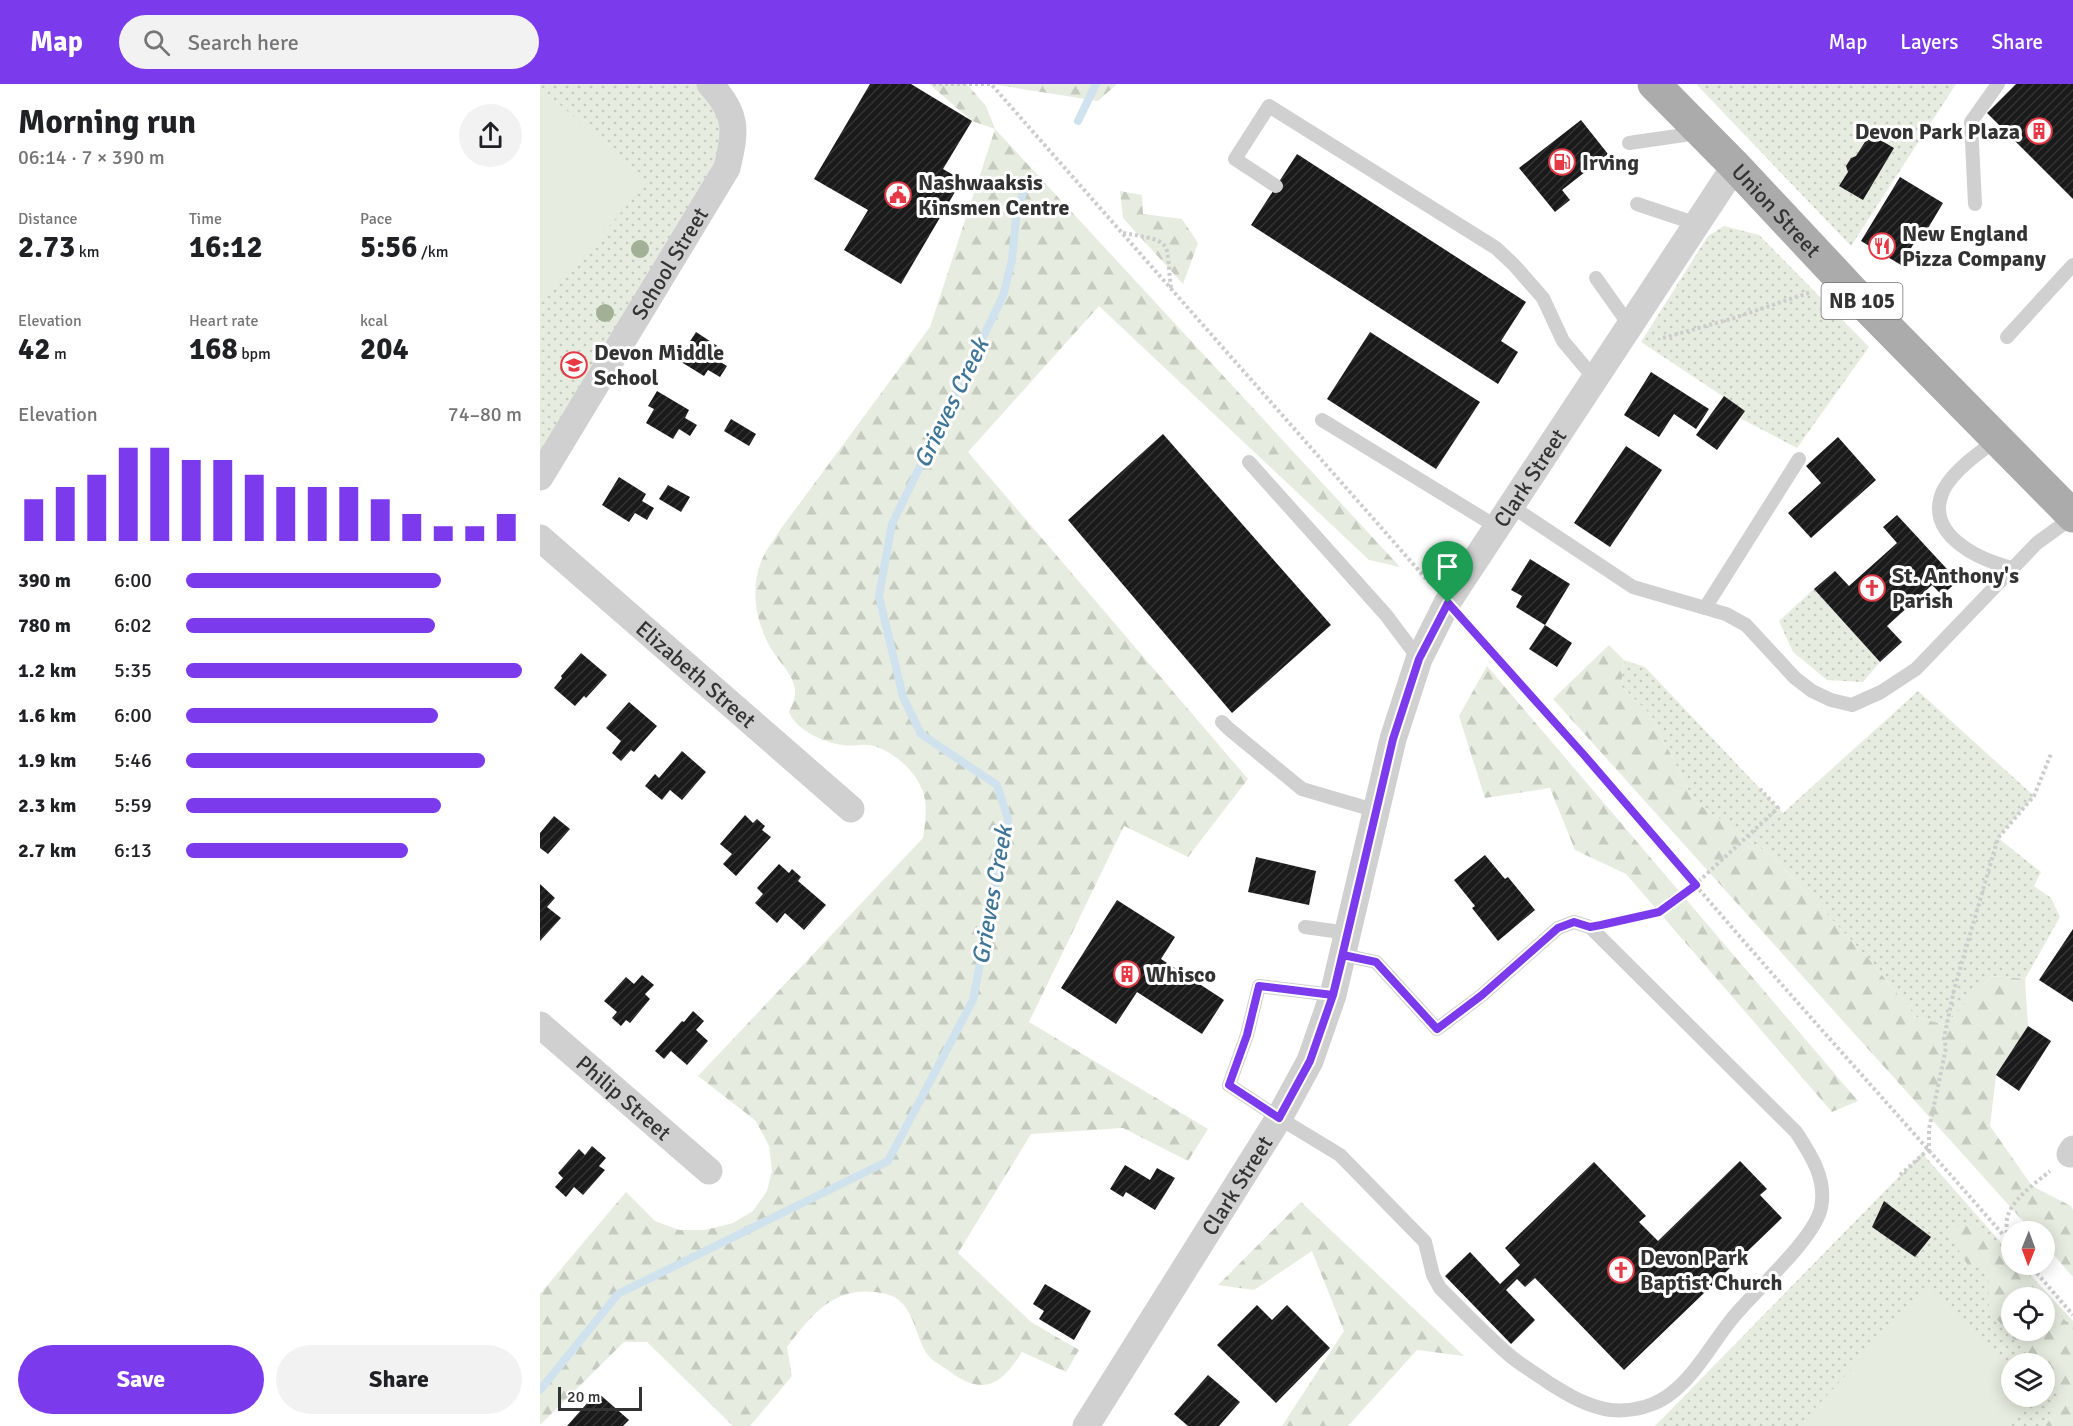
<!DOCTYPE html>
<meta charset="utf-8">
<style>
:root{--surface:#fff;--page:#f2f2f2;--text:#202124;--muted:#757577;--accent:#7c3aed}
body{margin:0;font-family:Signika,sans-serif;background:var(--page);color:var(--text);height:100vh;display:flex;flex-direction:column;font-size:22px;white-space:nowrap}
*{box-sizing:border-box;margin:0}
p{font-size:20px;color:var(--muted)}
.icon{flex:none;width:33px;height:33px;fill:none;stroke:currentColor;stroke-width:2;stroke-linecap:round;stroke-linejoin:round}
.map{position:relative;flex:1;overflow:hidden}
.panel{display:flex;flex-direction:column;background:var(--surface);width:540px}
.panel>*{flex:none}
.needle{width:39px;rotate:181deg}
.controls{position:absolute;left:1461px;top:1137px;display:grid;gap:12px}
.controls a{display:grid;place-items:center;width:54px;height:54px;border-radius:50%;background:var(--surface);box-shadow:0 3px 15px #0003;font-size:30px}
.scale{position:absolute;left:18px;bottom:15px;width:84px;box-sizing:border-box;padding-left:6px;border:3px solid #333;border-top:0;font-size:16px;line-height:21px;white-space:nowrap;color:#333;-webkit-text-stroke:4px #fff;paint-order:stroke}
.pin{position:absolute;display:grid;place-items:center;width:51px;height:51px;color:#fff;margin:-62px -26px;border-radius:50% 50% 50% 0;rotate:-45deg;box-shadow:0 0 6px #0007}
.pin .icon{rotate:45deg}
.round{display:grid;place-items:center;flex:none;width:63px;height:63px;border-radius:32px;background:var(--page)}
.headline{display:flex;align-items:center;justify-content:space-between;height:102px;padding:0 18px}
h1{font-size:33px;font-weight:700;line-height:45px}
.stats{display:grid;grid-template-columns:repeat(3,1fr);gap:9px;height:102px;padding:6px 18px}
.stats div{display:grid;align-content:center}
.stats b{font-size:30px;font-weight:700}
.stats small{font-size:16px;font-weight:400}
.stats p{font-size:16px}
.chart{height:168px;padding:12px 18px}
.chart p{display:flex;justify-content:space-between}
.chart svg{width:100%;height:108px;margin-top:6px;stroke:var(--accent);stroke-width:6}
.primary-button{display:flex;gap:12px;margin-top:auto;padding:12px 18px}
.primary-button a{flex:1;height:69px;border-radius:36px;background:var(--accent);color:#fff;font-size:24px;font-weight:700;line-height:69px;text-align:center}
.primary-button a+a{background:var(--page);color:var(--text)}
ul{padding:0 18px;list-style:none;font-size:20px}
li{display:grid;grid-template-columns:96px 72px 1fr;align-items:center;height:45px}
li i{height:15px;border-radius:8px;background:var(--accent)}
header{display:flex;align-items:center;gap:36px;box-sizing:border-box;height:84px;padding:0 30px;background:var(--accent);color:#fff}
header strong{font-size:28px}
nav{display:flex;gap:33px;margin-inline-start:auto;font-size:21px}
.search{width:420px;height:54px;background:var(--page);display:flex;align-items:center;gap:15px;box-sizing:border-box;padding:0 21px;border-radius:33px;color:var(--muted);font-size:22px}
main{display:flex;flex:1;min-height:0}
.map>svg:first-child{display:block}
.green{fill:url(#green-dots);fill-rule:evenodd}
.forest{fill:url(#forest-firs)}
.pitch{fill:#e6ecdf}
.lines{fill:none;stroke-linecap:round;stroke-linejoin:round}
.stream{stroke:#cfe2ee;stroke-width:8}
.building{fill:url(#building-hatch)}
.path{stroke:#cdcdcd;stroke-width:4;stroke-dasharray:3 3;stroke-linecap:butt}
.service{stroke:#d0d0d0;stroke-width:14}
.minor{stroke:#d0d0d0;stroke-width:27}
.primary{stroke:#ababab;stroke-width:33}
.tree{fill:#a2b095}
.route-casing{stroke:#fff;stroke-width:12}
.route{stroke:#7c3aed;stroke-width:8}
.labels{text-anchor:middle;dominant-baseline:central;stroke-width:6;stroke-linejoin:round;paint-order:stroke}
.shield{fill:#fff;stroke:#707070;stroke-width:1.5}
.shield-label{font-size:21px;font-weight:bold;fill:#333}
.poi-label{font-size:22px;font-weight:bold;fill:#333;stroke:#fff;text-anchor:start}
.street-label{font-size:22px;fill:#333;stroke:#fff}
.water-label{font-size:24px;font-style:italic;fill:#3f7597;stroke:#fff}
</style>
<header>
<strong>Map</strong>
<div class="search"><svg class="icon" aria-label="search" viewBox="0 0 24 24"><circle cx="10" cy="10" r="6"/><path d="M15 15l6 6"/></svg>Search here</div>
<nav><a>Map</a><a>Layers</a><a>Share</a></nav>
</header>
<main>
<section class="panel">
<div class="headline"><div><h1>Morning run</h1><p>06:14 · 7 × 390 m</p></div><a class="round"><svg class="icon" aria-label="share" viewBox="0 0 24 24"><path d="M12 15V3M7 8l5-5 5 5M5 13v7h14v-7"/></svg></a></div>
<div class="stats">
<div><p>Distance</p><b>2.73<small> km</small></b></div>
<div><p>Time</p><b>16:12</b></div>
<div><p>Pace</p><b>5:56<small> /km</small></b></div>
</div>
<div class="stats">
<div><p>Elevation</p><b>42<small> m</small></b></div>
<div><p>Heart rate</p><b>168<small> bpm</small></b></div>
<div><p>kcal</p><b>204</b></div>
</div>
<div class="chart"><p><span>Elevation</span>74–80 m</p>
<svg viewBox="0 0 160 44" preserveAspectRatio="none"><path d="M5 44V27M15 44V22M25 44V17M35 44V6M45 44V6M55 44V11M65 44V11M75 44V17M85 44V22M95 44V22M105 44V22M115 44V27M125 44V33M135 44V38M145 44V38M155 44V33"/></svg>
</div>
<ul>
<li><b>390 m</b>6:00<i style="width:76%"></i></li>
<li><b>780 m</b>6:02<i style="width:74%"></i></li>
<li><b>1.2 km</b>5:35<i style="width:100%"></i></li>
<li><b>1.6 km</b>6:00<i style="width:75%"></i></li>
<li><b>1.9 km</b>5:46<i style="width:89%"></i></li>
<li><b>2.3 km</b>5:59<i style="width:76%"></i></li>
<li><b>2.7 km</b>6:13<i style="width:66%"></i></li>
</ul>
<div class="primary-button"><a>Save</a><a>Share</a></div>
</section>
<div class="map">
<svg width="1533" height="1342" viewBox="0 0 1533 1342">
<defs>
<pattern id="green-dots" width="8" height="8" patternUnits="userSpaceOnUse" patternTransform="scale(1.5)"><rect width="8" height="8" fill="#e6ecdf"/><path d="M2 2h.1M6 6h.1" fill="none" stroke="#c6cbc0" stroke-width="1.8" stroke-linecap="round"/></pattern>
<pattern id="forest-firs" width="22" height="20" patternUnits="userSpaceOnUse" patternTransform="scale(1.5)"><rect width="22" height="20" fill="#e6ecdf"/><path d="M5 1l3.5 6h-7zM16 11l3.5 6h-7z" fill="#c6cbc0"/></pattern>
<pattern id="building-hatch" width="6" height="6" patternUnits="userSpaceOnUse" patternTransform="scale(1.5)"><rect width="6" height="6" fill="#1a1a1a"/><path d="M-1 1l2-2M0 6l6-6M5 7l2-2" fill="none" stroke="#333"/></pattern>
</defs>
<rect width="100%" height="100%" fill="#fff"/>
<g class="green">
<path d="M0,0H170L194,54L0,393Z"/>
<path d="M1156,0H1416L1311,162Z"/>
<path d="M1184,142L1219,151L1329,263L1257,364L1200,334L1205,327L1101,258L1168,152Z"/>
<path d="M1274,505L1340,578L1323,598L1287,596L1253,568L1239,537Z"/>
<path d="M1084,576L1105,583L1243,729L1378,607L1494,712L1458,754L1501,788L1494,802L1511,814L1520,833L1485,895L1452,892L1405,941L1376,933L1328,874L1234,774L1154,717L1111,631L1081,602Z"/>
<path d="M1382,1069L1471,1170L1472,1180L1481,1181L1533,1237V1328L1524,1342H1115ZM1472,1214H1504V1246H1472ZM1472,1280H1504V1312H1472Z"/>
</g>
<g class="forest">
<path d="M389,0H427L446,22L455,45L860,483L829,476L559,222L428,368L708,695L648,773L584,742L489,938L668,1045L648,1077L583,1044L491,1050L418,1169L491,1238L539,1266L526,1288L482,1268C461,1301 444,1313 409,1287C402,1282 392,1277 387,1270C376,1253 375,1231 360,1217C354,1211 343,1209 335,1208C292,1203 270,1233 247,1263L252,1292L210,1342H193L107,1258H84L0,1341V1210L86,1108L115,1137L139,1146H165L193,1139L213,1127L227,1107L232,1087L229,1062L216,1037L158,992L383,754C385,739 388,723 383,708C376,687 354,668 334,662C324,659 312,663 302,661C283,658 256,646 249,628C253,619 257,611 254,601C250,586 237,576 230,563C216,538 210,505 221,478C225,467 234,456 240,446L390,243L455,45L432,37Z"/>
<path d="M451,0H577L558,17Z"/>
<path d="M580,107L602,111L603,130L642,135L658,159L643,200L583,134Z"/>
<path d="M1069,561L1084,576L1081,602L1111,631L1154,717L1234,774L1328,874L1376,933L1405,941L1452,892L1485,895L1488,942L1456,991L1450,1042L1492,1102L1531,1122L1533,1126V1193L1505,1161L1504,1148L1492,1147L1013,615Z"/>
<path d="M947,582L1318,1017L1292,1028L1086,790L1035,766L1010,704L945,714L919,632Z"/>
<path d="M761,1118L924,1272L877,1266L808,1342H742L804,1247L772,1167L714,1206L678,1201Z"/>
<path d="M1433,1138L1504,1213L1472,1214V1246H1504L1505,1214L1533,1245V1342H1503L1520,1312L1505,1293L1504,1280L1494,1279L1449,1226L1448,1181L1429,1183L1406,1146Z"/>
</g>
<g class="pitch">
<path d="M0,3L108,98L0,220Z"/>
<path d="M1389,1203L1471,1281L1472,1312L1496,1313L1468,1342H1258Z"/>
</g>
<g class="lines">
<g class="stream">
<path d="M538,37L556,0"/>
<path d="M0,1306L78,1210L348,1077L433,916L468,735L457,701L381,650L363,613L339,512L352,440L463,212L472,176L476,133L484,105"/>
</g>
</g>
<g class="building">
<path d="M330,0H371L432,37L403,85L422,96L361,200L304,166L328,126L274,95Z"/>
<path d="M1476,0H1533V115L1447,29Z"/>
<path d="M1041,36L1068,70L1022,106L1030,116L1015,128L979,84Z"/>
<path d="M1330,50L1354,64L1323,116L1299,102L1308,88L1306,82L1311,74L1316,72Z"/>
<path d="M757,70L986,218L961,257L978,268L958,300L711,141Z"/>
<path d="M1360,93L1403,119L1381,156L1377,154L1361,181L1321,157Z"/>
<path d="M156,248L182,265L175,275L187,282L180,293L168,286L164,292L138,276Z"/>
<path d="M830,248L940,318L896,385L787,315Z"/>
<path d="M1111,288L1169,325L1156,345L1134,330L1119,353L1084,331Z"/>
<path d="M117,307L149,326L145,334L157,341L150,352L139,345L133,355L106,339L114,325L108,322Z"/>
<path d="M1184,312L1205,327L1177,366L1156,351Z"/>
<path d="M191,335L216,350L209,362L184,347Z"/>
<path d="M623,350L791,541L692,629L528,436Z"/>
<path d="M1298,353L1336,396L1271,454L1248,429L1281,399L1266,382Z"/>
<path d="M1086,362L1122,386L1070,463L1034,439Z"/>
<path d="M79,393L106,410L102,417L114,424L107,436L95,429L89,438L62,421Z"/>
<path d="M128,401L150,413L141,428L119,415Z"/>
<path d="M1357,431L1418,497L1402,511L1392,501L1347,542L1362,558L1340,578L1274,505L1295,487L1309,502L1357,459L1343,443Z"/>
<path d="M990,475L1030,500L1005,541L976,523L982,512L971,506Z"/>
<path d="M1005,541L1032,559L1017,583L989,565Z"/>
<path d="M41,569L67,591L46,614L44,612L35,622L14,604L22,594L21,592Z"/>
<path d="M89,618L117,642L94,668L91,666L81,677L72,669L81,657L66,644Z"/>
<path d="M142,667L166,688L142,716L130,706L122,716L105,702L115,690L119,694Z"/>
<path d="M205,731L213,739L217,735L225,742L222,746L231,753L196,792L183,780L192,770L180,760Z"/>
<path d="M14,732L30,745L8,770L0,764V749Z"/>
<path d="M945,771L965,795L968,793L995,826L958,857L932,824L935,822L914,796Z"/>
<path d="M716,773L776,787L769,821L708,808Z"/>
<path d="M239,780L249,789L252,785L261,793L258,797L286,821L264,846L245,829L237,839L215,819L223,810L217,804Z"/>
<path d="M0,800L15,814L7,823L21,834L0,857Z"/>
<path d="M577,816L635,853L621,875L684,916L662,950L597,908L576,940L521,904Z"/>
<path d="M1533,845V918L1499,896Z"/>
<path d="M102,891L114,901L105,910L110,915L90,939L86,936L81,942L72,934L77,928L64,917L86,893L94,900Z"/>
<path d="M153,927L164,937L156,946L168,957L147,981L131,967L124,975L115,967L142,937L144,938Z"/>
<path d="M1488,942L1511,957L1479,1007L1456,991Z"/>
<path d="M52,1062L66,1074L59,1082L65,1086L43,1111L34,1103L26,1113L15,1103L23,1094L18,1089L39,1065L45,1071Z"/>
<path d="M1200,1077L1227,1105L1220,1111L1242,1134L1084,1286L995,1194L985,1203L977,1195L966,1206L995,1236L971,1260L905,1192L930,1168L960,1200L980,1181L965,1164L1054,1078L1106,1132L1099,1138L1118,1157Z"/>
<path d="M585,1081L610,1096L617,1084L635,1094L615,1126L586,1108L583,1113L570,1105Z"/>
<path d="M1344,1117L1391,1153L1375,1173L1332,1143Z"/>
<path d="M505,1200L551,1227L534,1256L499,1235L504,1227L493,1220Z"/>
<path d="M717,1221L732,1236L747,1221L790,1264L736,1319L677,1261Z"/>
<path d="M668,1291L700,1318L679,1342H648L634,1330Z"/>
<path d="M57,1308L89,1336L83,1342H27Z"/>
</g>
<g class="lines">
<g class="path">
<path d="M393,0H451L889,498"/>
<path d="M583,149C636,158 625,156 631,204"/>
<path d="M1123,254L1194,234L1271,208"/>
<path d="M926,539C1017,640 1106,744 1195,847C1286,952 1380,1055 1472,1161"/>
<path d="M1074,838L1119,828L1146,809L1238,724L1220,705"/>
<path d="M1360,1091L1389,1065V1045L1406,964L1404,954L1414,906L1458,754L1494,712L1511,670"/>
<path d="M1467,1155C1467,1148 1466,1141 1467,1135C1471,1115 1496,1099 1510,1087"/>
<path d="M1489,1180L1533,1231"/>
</g>
<g class="service">
<path d="M1089,59L1158,49"/>
<path d="M736,102L695,75L729,22L956,164L974,181L1003,214L1023,257L1055,295"/>
<path d="M1097,120L1157,140"/>
<path d="M1435,120L1431,38L1458,0"/>
<path d="M1056,194L1090,242"/>
<path d="M1467,253L1533,181"/>
<path d="M782,336L957,443"/>
<path d="M1458,355C1440,368 1415,385 1404,405C1382,449 1437,475 1472,484"/>
<path d="M709,378L846,531L879,575"/>
<path d="M971,422L1093,503L1186,530L1206,541L1255,594L1272,607L1291,616L1312,621L1341,608L1376,585L1497,459L1533,433"/>
<path d="M1165,524L1259,375"/>
<path d="M682,638L689,645L762,705L837,727"/>
<path d="M765,843L808,849"/>
<path d="M793,911L719,902L707,951L689,1001L739,1034L800,1071L885,1158L893,1191L900,1204C922,1226 944,1249 968,1270C980,1281 996,1289 1009,1299C1028,1311 1048,1323 1071,1326C1093,1328 1117,1322 1134,1307C1157,1288 1172,1260 1191,1236C1213,1208 1274,1156 1281,1124C1287,1095 1271,1071 1256,1048L1050,843L1034,838L1018,844L942,911L897,945L836,878L803,871"/>
</g>
<g class="minor">
<path id="s1" d="M0,393L187,84C196,45 198,31 170,0"/>
<path id="s2" d="M0,454L311,725"/>
<path id="s3" d="M0,941L169,1087"/>
<path d="M1530,1070L1533,1065"/>
<path id="s4" d="M546,1342L739,1034L770,977L793,911L853,655L879,575L907,519L1195,82"/>
</g>
<path class="primary" id="s5" d="M1114,0L1195,82L1328,224L1533,432"/>
</g>
<g class="tree">
<circle cx="100" cy="165" r="9"/>
<circle cx="65" cy="229" r="9"/>
<circle cx="29" cy="284" r="9"/>
</g>
<g class="lines">
<g class="route-casing">
<path id="route" d="M908,519L879,575L853,655L793,911L770,977L739,1034L689,1001L707,951L719,902L793,911L803,871L836,878L897,945L942,911L1018,844L1034,838L1050,843L1061,841L1119,828L1156,801L1044,671L908,519"/>
</g>
<use href="#route" class="route"/>
</g>
<defs>
<g id="building-ring" transform="scale(1.35)"><circle r="9.5" fill="#fff" stroke="#e63946" stroke-width="1.5"/><path d="M-4-6H4V6H1V3H-1V6H-4ZM-2.5-4.3h1.7v1.8h-1.7ZM.8-4.3h1.7v1.8H.8ZM-2.5-1h1.7V.8h-1.7ZM.8-1h1.7V.8H.8Z" fill="#e63946"/></g>
<g id="fuel-ring" transform="scale(1.35)"><circle r="9.5" fill="#fff" stroke="#e63946" stroke-width="1.5"/><path d="M-5.5-6h7V0h2V4h1.3V-2.5L3-4.5l.8-.8L6-3V5H2.5V1h-1V6h-7ZM-4.2-4.7v3.2H.2V-4.7Z" fill="#e63946"/></g>
<g id="civic-ring" transform="scale(1.35)"><circle r="9.5" fill="#fff" stroke="#e63946" stroke-width="1.5"/><path d="M-.6-6.5H3V-4.5H.6V-3L4-1V1h2V6H-6V1h2V-1L-.6-3ZM-1.2 2.5V6h2.4V2.5Z" fill="#e63946"/></g>
<g id="restaurant-ring" transform="scale(1.35)"><circle r="9.5" fill="#fff" stroke="#e63946" stroke-width="1.5"/><path d="M-5-6h1v4h1v-4h1v4h1v-4h1v5L-1.5 .5V6h-2V.5L-5-1ZM5-6V6H3V1.5H1.5Q1.5-4 5-6Z" fill="#e63946"/></g>
<g id="school-ring" transform="scale(1.35)"><circle r="9.5" fill="#fff" stroke="#e63946" stroke-width="1.5"/><path d="M0-5L7-2L0 1L-7-2ZM-4 1L0 2.5L4 1V4Q0 6-4 4Z" fill="#e63946"/></g>
<g id="church-ring" transform="scale(1.35)"><circle r="9.5" fill="#fff" stroke="#e63946" stroke-width="1.5"/><path d="M-1.2-6h2.4v3.5h3.3v2.4h-3.3V6h-2.4V-.1h-3.3v-2.4h3.3Z" fill="#e63946"/></g>
</defs>
<g fill-rule="evenodd">
<use href="#building-ring" x="1499" y="47"/>
<use href="#fuel-ring" x="1022" y="78"/>
<use href="#civic-ring" x="358" y="111"/>
<use href="#restaurant-ring" x="1342" y="162"/>
<use href="#school-ring" x="34" y="281"/>
<use href="#church-ring" x="1332" y="504"/>
<use href="#building-ring" x="587" y="890"/>
<use href="#church-ring" x="1081" y="1186"/>
</g>
<g class="labels">
<rect class="shield" x="1281.5" y="199" width="81" height="36" rx="4.5"/>
<g class="shield-label">
<text x="1322" y="217">NB 105</text>
</g>
<g class="poi-label">
<text x="1480" y="47" text-anchor="end">Devon Park Plaza</text>
<text x="1042" y="78">Irving</text>
<text x="378" y="98">Nashwaaksis<tspan x="378" dy="25">Kinsmen Centre</tspan></text>
<text x="1362" y="149">New England<tspan x="1362" dy="25">Pizza Company</tspan></text>
<text x="54" y="268">Devon Middle<tspan x="54" dy="25">School</tspan></text>
<text x="1352" y="491">St. Anthony's<tspan x="1352" dy="25">Parish</tspan></text>
<text x="606" y="890">Whisco</text>
<text x="1100" y="1173">Devon Park<tspan x="1100" dy="25">Baptist Church</tspan></text>
</g>
<g class="street-label">
<text stroke="none"><textPath href="#s5" startOffset="176">Union Street</textPath></text>
<text stroke="none"><textPath href="#s1" startOffset="250">School Street</textPath></text>
<text stroke="none"><textPath href="#s4" startOffset="1058">Clark Street</textPath></text>
<text stroke="none"><textPath href="#s2" startOffset="207">Elizabeth Street</textPath></text>
<text stroke="none"><textPath href="#s3" startOffset="111">Philip Street</textPath></text>
<text stroke="none"><textPath href="#s4" startOffset="284">Clark Street</textPath></text>
</g>
<g class="water-label">
<text transform="translate(411 319) rotate(-64)">Grieves Creek</text>
<text transform="translate(452 811) rotate(-80)">Grieves Creek</text>
</g>
</g>
</svg>
<div class="controls">
<a><svg class="needle" viewBox="-14 -14 28 28"><path d="M0-13l5 13h-10z" fill="#e53935"/><path d="M0 13l5-13h-10z" fill="#757577"/></svg></a>
<a><svg class="icon" aria-label="locate" viewBox="0 0 24 24"><circle cx="12" cy="12" r="6"/><path d="M12 2v4M12 18v4M2 12h4M18 12h4"/></svg></a>
<a><svg class="icon" aria-label="layers" viewBox="0 0 24 24"><path d="M12 4l9 5-9 5-9-5zM3 14l9 5 9-5"/></svg></a>
</div>
<div class="scale">20 m</div>
<div class="pin" style="left:908px;top:519px;background:#1e9e55"><svg class="icon" aria-label="arrive" viewBox="0 0 24 24"><path d="M6 21V4h12l-3 4 3 4H6"/></svg></div>
</div>
</main>
